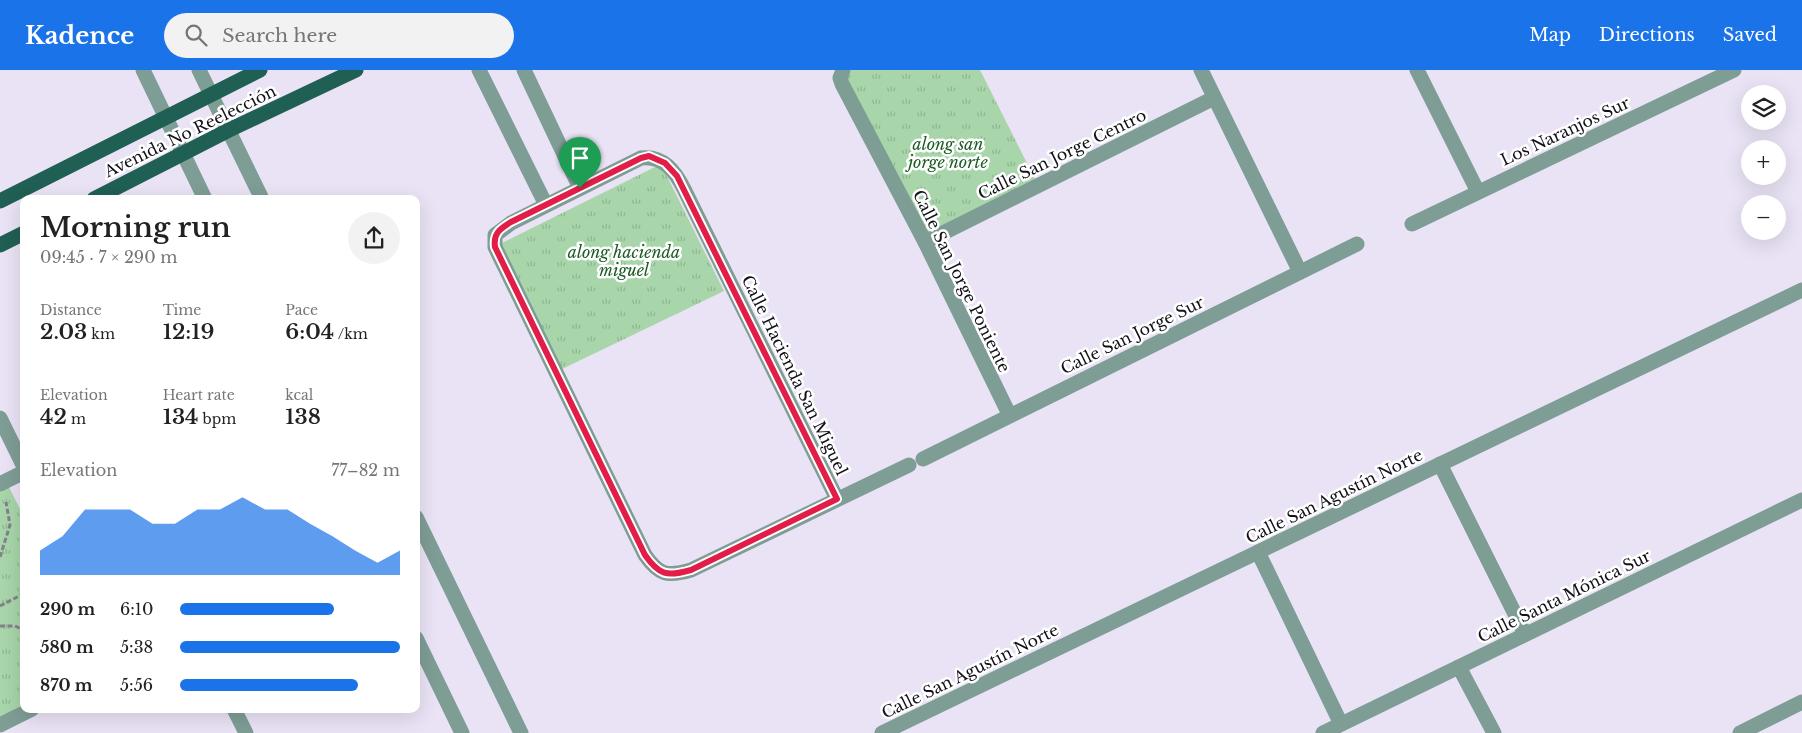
<!DOCTYPE html>
<meta charset="utf-8">
<style>
:root{--surface:#fff;--page:#f2f2f2;--text:#222;--muted:#767676;--accent:#1a73e8}
body{margin:0;font-family:"Libre Baskerville",serif;background:var(--page);color:var(--text);height:100vh;display:flex;flex-direction:column;font-size:19px;white-space:nowrap}
*{box-sizing:border-box;margin:0}
p{font-size:16px;color:var(--muted)}
.icon{flex:none;width:28px;height:28px;fill:none;stroke:currentColor;stroke-width:2;stroke-linecap:round;stroke-linejoin:round}
.map{position:relative;flex:1;overflow:hidden}
.panel{position:absolute;left:20px;top:125px;width:400px;height:518px;display:flex;flex-direction:column;background:var(--surface);border-radius:10px;box-shadow:0 5px 20px #0002}
.panel>*{flex:none}
.tools{position:absolute;left:1741px;top:15px;display:grid;gap:10px}
.tools a{display:grid;place-items:center;width:45px;height:45px;border-radius:50%;background:var(--surface);box-shadow:0 5px 20px #0002;font-size:25px}
.pin{position:absolute;display:grid;place-items:center;width:42px;height:42px;color:#fff;margin:-51px -21px;border-radius:50% 50% 50% 0;rotate:-45deg;box-shadow:0 0 5px #0007}
.pin .icon{rotate:45deg}
.round{display:grid;place-items:center;flex:none;width:52px;height:52px;border-radius:26px;background:var(--page)}
.head{display:flex;align-items:center;justify-content:space-between;height:85px;padding:0 20px}
h1{font-size:28px;font-weight:600;line-height:38px}
.stats{display:grid;grid-template-columns:repeat(3,1fr);gap:8px;height:85px;padding:5px 20px}
.stats div{display:grid;align-content:center}
.stats b{font-size:21px;font-weight:600}
.stats small{font-size:14px;font-weight:400}
.stats p{font-size:14px}
.chart{height:140px;padding:10px 20px}
.chart p{display:flex;justify-content:space-between}
.chart svg{width:100%;height:90px;margin-top:5px;fill:var(--accent);opacity:.7}
ul{padding:0 20px;list-style:none;font-size:16px}
li{display:grid;grid-template-columns:80px 60px 1fr;align-items:center;height:38px}
li i{height:12px;border-radius:6px;background:var(--accent)}
header{display:flex;align-items:center;gap:30px;box-sizing:border-box;height:70px;padding:0 25px;background:var(--accent);color:#fff}
header strong{font-size:24px}
nav{display:flex;gap:28px;margin-inline-start:auto;font-size:18px}
.search{width:350px;height:45px;background:var(--page);display:flex;align-items:center;gap:12px;box-sizing:border-box;padding:0 18px;border-radius:28px;color:var(--muted);font-size:19px}
.map>svg:first-child{display:block}
.grass{fill:url(#grass-tufts)}
.lines{fill:none;stroke-linecap:round;stroke-linejoin:round}
.path{stroke:#84808d;stroke-width:3;stroke-dasharray:5 2.5;stroke-linecap:butt}
.minor{stroke:#7e9d95;stroke-width:15}
.major{stroke:#205f53;stroke-width:15}
.route-casing{stroke:#fff;stroke-width:10}
.route{stroke:#e11d48;stroke-width:6}
.labels{text-anchor:middle;dominant-baseline:central;stroke-width:5;stroke-linejoin:round;paint-order:stroke}
.street-label{font-size:16px;fill:#131118;stroke:#fff}
.park-label{font-size:16px;font-style:italic;fill:#1b5c23;stroke:#fff}
</style>
<header>
<strong>Kadence</strong>
<div class="search"><svg class="icon" aria-label="search" viewBox="0 0 24 24"><circle cx="10" cy="10" r="6"/><path d="M15 15l6 6"/></svg>Search here</div>
<nav><a>Map</a><a>Directions</a><a>Saved</a></nav>
</header>
<div class="map">
<svg width="1802" height="663" viewBox="0 0 1802 663">
<defs>
<pattern id="grass-tufts" width="24" height="20" patternUnits="userSpaceOnUse" patternTransform="scale(1.25)"><rect width="24" height="20" fill="#a8d5a9"/><path d="M3 7l-1-3M5 7V3M7 7l1-3M15 17l-1-3M17 17v-4M19 17l1-3" fill="none" stroke="#90b691"/></pattern>
</defs>
<rect width="100%" height="100%" fill="#e9e3f5"/>
<g class="grass">
<path d="M842,0H980L1038,115L917,170Z"/>
<path d="M661,94L724,221L560,300L498,175Z"/>
<path d="M8,415L24,447V639L0,651V420Z"/>
</g>
<g class="lines">
<g class="path">
<path d="M0,487L10,455L6,432"/>
<path d="M0,536L21,525"/>
<path d="M0,556H15L24,560"/>
</g>
<g class="minor">
<path d="M143,0L205,129"/>
<path d="M199,0L262,129"/>
<path d="M479,0L546,135"/>
<path d="M524,0L580,118"/>
<path d="M843,0L840,8L842,14L925,172L1009,344"/>
<path d="M1201,0L1300,202"/>
<path d="M1417,0L1478,122"/>
<path d="M1412,154L1734,0"/>
<path d="M925,172L1214,28"/>
<path d="M0,348L24,397"/>
<path d="M923,389L1357,174"/>
<path d="M1440,394L1525,564"/>
<path d="M0,414L24,402"/>
<path d="M837,429L684,119C675,101 663,85 641,88L511,153L495,165V177L645,485C659,505 667,507 691,500L909,395"/>
<path d="M416,447L521,663"/>
<path d="M1258,482L1341,654"/>
<path d="M416,568L462,663"/>
<path d="M1459,597L1494,663"/>
<path d="M234,639L246,663"/>
<path d="M0,655L32,639"/>
<path d="M882,663L1802,220"/>
<path d="M1323,663L1802,430"/>
<path d="M1740,663L1802,632"/>
</g>
<g class="major">
<path d="M94,129L229,60L356,0"/>
<path d="M0,131L260,0"/>
<path d="M0,175L24,163"/>
</g>
</g>
<g class="lines">
<g class="route-casing">
<path id="route" d="M649,86L665,93L677,106L837,429L691,500C667,507 659,505 645,485L495,177C493,163 500,159 511,152L641,88Z"/>
</g>
<use href="#route" class="route"/>
</g>
<g class="labels">
<g class="street-label">
<text transform="translate(190 61) rotate(-26)">Avenida No Reelección</text>
<text transform="translate(1565 61) rotate(-25)">Los Naranjos Sur</text>
<text transform="translate(1062 84) rotate(-26)">Calle San Jorge Centro</text>
<text transform="translate(962 211) rotate(64)">Calle San Jorge Poniente</text>
<text transform="translate(1132 265) rotate(-26)">Calle San Jorge Sur</text>
<text transform="translate(795 305) rotate(64)">Calle Hacienda San Miguel</text>
<text transform="translate(1334 426) rotate(-26)">Calle San Agustín Norte</text>
<text transform="translate(1564 526) rotate(-26)">Calle Santa Mónica Sur</text>
<text transform="translate(970 601) rotate(-26)">Calle San Agustín Norte</text>
</g>
<g class="park-label">
<text x="948" y="74">along san<tspan x="948" dy="18">jorge norte</tspan></text>
<text x="624" y="182">along hacienda<tspan x="624" dy="18">miguel</tspan></text>
</g>
</g>
</svg>
<div class="tools">
<a><svg class="icon" aria-label="layers" viewBox="0 0 24 24"><path d="M12 4l9 5-9 5-9-5zM3 14l9 5 9-5"/></svg></a>
<a>+</a>
<a>−</a>
</div>
<div class="pin" style="left:580px;top:118px;background:#1e9e55"><svg class="icon" aria-label="arrive" viewBox="0 0 24 24"><path d="M6 21V4h12l-3 4 3 4H6"/></svg></div>
<section class="panel">
<div class="head"><div><h1>Morning run</h1><p>09:45 · 7 × 290 m</p></div><a class="round"><svg class="icon" aria-label="share" viewBox="0 0 24 24"><path d="M12 15V3M7 8l5-5 5 5M5 13v7h14v-7"/></svg></a></div>
<div class="stats">
<div><p>Distance</p><b>2.03<small> km</small></b></div>
<div><p>Time</p><b>12:19</b></div>
<div><p>Pace</p><b>6:04<small> /km</small></b></div>
</div>
<div class="stats">
<div><p>Elevation</p><b>42<small> m</small></b></div>
<div><p>Heart rate</p><b>134<small> bpm</small></b></div>
<div><p>kcal</p><b>138</b></div>
</div>
<div class="chart"><p><span>Elevation</span>77–82 m</p>
<svg viewBox="0 0 160 44" preserveAspectRatio="none"><path d="M0 44V32L10 25L20 12L30 12L40 12L50 19L60 19L70 12L80 12L90 6L100 12L110 12L120 19L130 25L140 32L150 38L160 32V44z"/></svg>
</div>
<ul>
<li><b>290 m</b>6:10<i style="width:70%"></i></li>
<li><b>580 m</b>5:38<i style="width:100%"></i></li>
<li><b>870 m</b>5:56<i style="width:81%"></i></li>
</ul>
</section>
</div>
